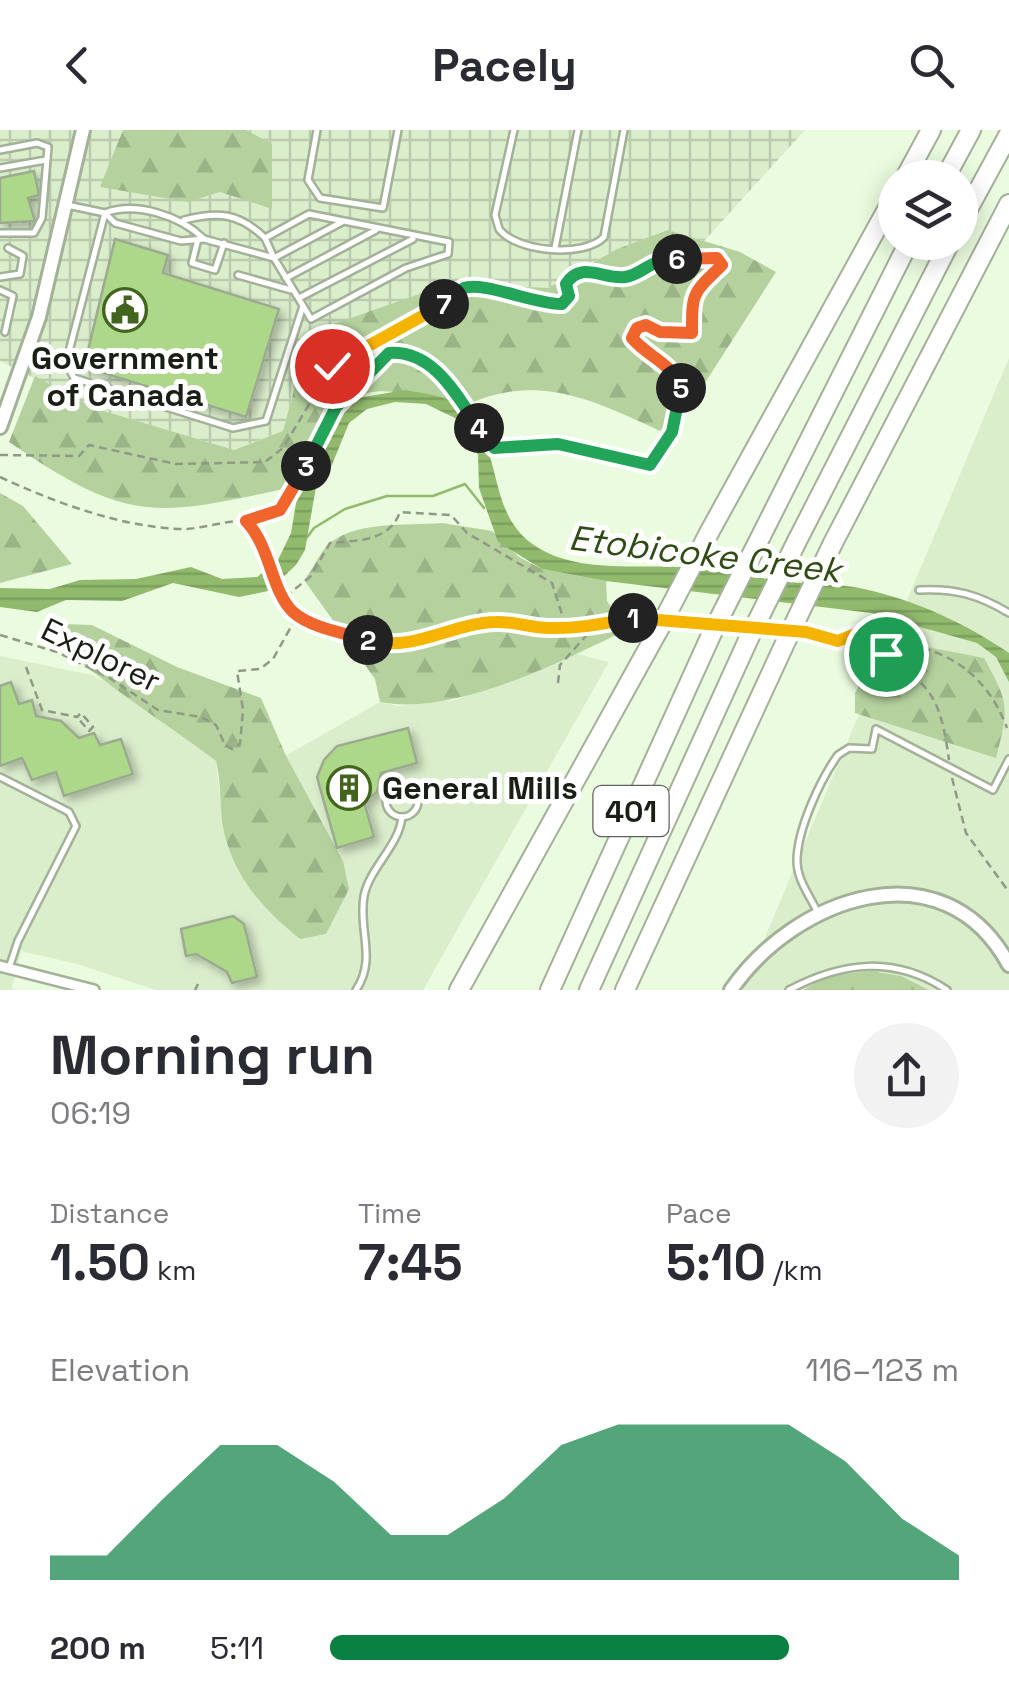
<!DOCTYPE html>
<meta charset="utf-8">
<style>
:root{--surface:#fff;--page:#f2f2f3;--text:#2b2b33;--muted:#7c7c81;--accent:#0b8043}
body{margin:0;font-family:"Space Grotesk",sans-serif;background:var(--page);color:var(--text);height:100vh;display:flex;flex-direction:column;font-size:38px;white-space:nowrap}
*{box-sizing:border-box;margin:0}
p{font-size:32px;color:var(--muted)}
.icon{flex:none;width:55px;height:55px;fill:none;stroke:currentColor;stroke-width:2;stroke-linecap:round;stroke-linejoin:round}
.map{position:relative;height:860px;overflow:hidden}
.side{display:flex;flex-direction:column;background:var(--surface);flex:1}
.side>*{flex:none}
.tools{position:absolute;left:878px;top:30px;display:grid;gap:20px}
.tools a{display:grid;place-items:center;width:100px;height:100px;border-radius:50%;background:var(--surface);box-shadow:0 5px 25px #0003;font-size:50px}
.pin{position:absolute;display:grid;place-items:center;width:85px;height:85px;color:#fff;margin:-42px;border:5px solid #fff;border-radius:50%;box-shadow:0 2px 10px #0007}
.km{position:absolute;width:50px;height:50px;margin:-25px;border-radius:50%;background:#222;color:#fff;font-size:28px;line-height:50px;text-align:center}
.round{display:grid;place-items:center;flex:none;width:105px;height:105px;border-radius:52px;background:var(--page)}
.overview{display:flex;align-items:center;justify-content:space-between;height:170px;padding:0 50px}
h1{font-size:55px;font-weight:700;line-height:75px}
.figures{display:grid;grid-template-columns:repeat(3,1fr);gap:15px;height:170px;padding:10px 50px}
.figures div{display:grid;align-content:center}
.figures b{font-size:50px;font-weight:700}
.figures small{font-size:28px;font-weight:400}
.figures p{font-size:28px}
.chart{height:280px;padding:20px 50px}
.chart p{display:flex;justify-content:space-between}
.chart svg{width:100%;height:180px;margin-top:10px;fill:var(--accent);opacity:.7}
ul{padding:0 50px;list-style:none;font-size:32px}
li{display:grid;grid-template-columns:160px 120px 1fr;align-items:center;height:75px}
li i{height:25px;border-radius:12px;background:var(--accent)}
header{display:flex;justify-content:space-between;align-items:center;height:130px;padding:0 50px;background:var(--surface);font-size:45px;font-weight:700}
.map>svg:first-child{display:block}
.built{fill:#dbeecc}
.industrial{fill:url(#industrial-grid)}
.grass{fill:url(#grass-tufts)}
.forest{fill:url(#forest-firs)}
.water{fill:url(#water-rules)}
.lines{fill:none;stroke-linecap:round;stroke-linejoin:round}
.stream{stroke:#91ba6d;stroke-width:2.5}
.building{fill:#add889;stroke:#9baa90;stroke-width:2.5;filter:url(#shadow)}
.lane-casing{stroke:#a2b197;stroke-width:10}
.street-casing{stroke:#a2b197;stroke-width:14}
.secondary-casing{stroke:#a2b197;stroke-width:18}
.highway-casing{stroke:#a2b197;stroke-width:22}
.path{stroke:#8f9a86;stroke-width:2.5;stroke-dasharray:8 5;stroke-linecap:butt}
.lane{stroke:#fff;stroke-width:5}
.street{stroke:#fff;stroke-width:9}
.secondary{stroke:#fff;stroke-width:12}
.highway{stroke:#fff;stroke-width:18}
.highway-bridge-casing{stroke:#a2b197;stroke-width:22;stroke-linecap:butt}
.highway-bridge{stroke:#fff;stroke-width:18}
.split-1-casing{stroke:#fff;stroke-width:20}
.split-2-casing{stroke:#fff;stroke-width:20}
.split-3-casing{stroke:#fff;stroke-width:20}
.split-4-casing{stroke:#fff;stroke-width:20}
.split-5-casing{stroke:#fff;stroke-width:20}
.split-6-casing{stroke:#fff;stroke-width:20}
.split-7-casing{stroke:#fff;stroke-width:20}
.split-8-casing{stroke:#fff;stroke-width:20}
.split-1{stroke:#f5b400;stroke-width:12}
.split-2{stroke:#f5b400;stroke-width:12}
.split-3{stroke:#f0652b;stroke-width:12}
.split-4{stroke:#22a559;stroke-width:12}
.split-5{stroke:#22a559;stroke-width:12}
.split-6{stroke:#f0652b;stroke-width:12}
.split-7{stroke:#22a559;stroke-width:12}
.split-8{stroke:#f5b400;stroke-width:12}
.labels{text-anchor:middle;dominant-baseline:central;stroke-width:10;stroke-linejoin:round;paint-order:stroke}
.shield{fill:#fff;stroke:#5e625b;stroke-width:2.5}
.shield-label{font-size:30px;font-weight:bold;fill:#191f15}
.poi-label{font-size:32px;font-weight:bold;fill:#191f15;stroke:#fff}
.street-label{font-size:32px;fill:#191f15;stroke:#fff}
.water-label{font-size:35px;font-style:italic;fill:#304b14;stroke:#fff}
</style>
<header><svg class="icon" aria-label="back" viewBox="0 0 24 24"><path d="M15 5l-7 7 7 7"/></svg>Pacely<svg class="icon" aria-label="search" viewBox="0 0 24 24"><circle cx="10" cy="10" r="6"/><path d="M15 15l6 6"/></svg></header>
<div class="map">
<svg width="1009" height="860" viewBox="0 0 1009 860">
<defs>
<pattern id="industrial-grid" width="8" height="8" patternUnits="userSpaceOnUse" patternTransform="scale(2.5)"><rect width="8" height="8" fill="#dbeecc"/><path d="M0 4h8M4 0v8" fill="none" stroke="#bbccae"/></pattern>
<pattern id="grass-tufts" width="24" height="20" patternUnits="userSpaceOnUse" patternTransform="scale(2.5)"><rect width="24" height="20" fill="#b5d29e"/><path d="M3 7l-1-3M5 7V3M7 7l1-3M15 17l-1-3M17 17v-4M19 17l1-3" fill="none" stroke="#9bb487"/></pattern>
<pattern id="forest-firs" width="22" height="20" patternUnits="userSpaceOnUse" patternTransform="scale(2.5)"><rect width="22" height="20" fill="#b5d29e"/><path d="M5 1l3.5 6h-7zM16 11l3.5 6h-7z" fill="#9bb487"/></pattern>
<pattern id="water-rules" width="6" height="5" patternUnits="userSpaceOnUse" patternTransform="scale(2.5)"><rect width="6" height="5" fill="#91ba6d"/><path d="M0 2.5h6" fill="none" stroke="#7c9f5e"/></pattern>
<filter id="shadow"><feDropShadow dx="4.5" dy="4.5" stdDeviation="5" flood-color="#0004"/></filter>
</defs>
<rect width="100%" height="100%" fill="#ebfbdf"/>
<g class="built">
<path d="M1009,228V860H743Z"/>
<path d="M577,524L609,532L423,860H156L77,834L21,821L12,858L15,860H0V526L92,545L120,559L216,631L224,701L343,731L285,626L380,572L398,576L455,570Z"/>
</g>
<path class="industrial" d="M0,0H805L704,111L668,101L617,119L548,158L501,159L303,225L283,301L233,320L94,278L0,231Z"/>
<path class="grass" d="M871,841L901,846L929,860H803L828,846Z"/>
<g class="forest">
<path d="M123,0H246L272,14V79L220,62L188,72L100,57Z"/>
<path d="M668,100L740,122L776,142L671,306C593,270 534,237 452,282C409,261 362,245 326,291C313,308 307,336 299,356C157,385 134,398 9,312L35,246L94,278L234,320L283,301L303,225L328,196L451,153L548,158L617,119Z"/>
<path d="M0,363L23,376L72,434L0,453Z"/>
<path d="M442,393L492,401L519,427L542,439L606,451L607,471L618,488L616,505C552,536 451,586 380,572L375,549L304,450C313,440 318,426 326,417C351,390 408,396 442,393Z"/>
<path d="M62,494L92,495L177,537L261,568L286,626L343,731L349,759L326,804L300,809C264,780 235,749 224,702C219,679 222,655 216,631C159,588 98,551 46,502Z"/>
<path d="M907,513L984,528C1009,573 1009,577 996,628L855,583V563L877,519Z"/>
</g>
<path class="water" d="M405,260C420,263 444,265 456,274C513,320 478,390 548,423C587,441 634,435 676,437C711,439 746,446 781,451C808,455 838,453 864,459C917,471 965,493 1009,523V552L996,527L977,513L871,483L606,451L542,439L498,412L479,358L478,325L459,290L426,274L395,272L367,279L349,293L329,342L316,357L305,420L296,435L268,461L239,467L173,453L122,471L66,470L37,482L0,477V458L50,459L80,450L136,449L191,437L222,449L257,447L277,432L291,403L299,356L325,292L352,269Z"/>
<g class="lines">
<path class="stream" d="M305,410L314,398L345,379L387,366H433L465,354L484,378"/>
</g>
<g class="building">
<path d="M34,41L39,65L28,68L35,91L0,93V48Z"/>
<path d="M115,109L168,125L163,143L279,179L246,287L84,237Z"/>
<path d="M11,552L19,574L32,570L36,586L61,591L79,608L94,603L100,615L121,609L133,644L64,666L56,642L32,650L22,628L0,636V556Z"/>
<path d="M408,598L417,633L381,643L377,662L364,672L374,707L337,718L317,647L324,630L337,616Z"/>
<path d="M233,786L244,794L257,847L232,853L227,842L196,824L186,826L181,799Z"/>
</g>
<g class="lines">
<g class="lane-casing">
<g id="lane">
<path d="M317,0L308,50L320,68L383,78L398,0"/>
<path d="M514,0L495,85L499,99C516,122 584,128 604,107L624,0"/>
<path d="M0,20L37,13L48,17L42,88L34,103H0"/>
<path d="M0,38L46,30"/>
<path d="M67,75L105,83L115,93L181,111L204,109L274,128L311,189L406,138L448,124L449,112L309,84L265,108L274,128"/>
<path d="M105,83L66,233L74,248L233,298L266,291L303,176"/>
<path d="M105,83C136,71 180,86 203,108"/>
<path d="M184,90C218,81 239,83 265,108"/>
<path d="M198,109L192,133L215,140L224,113"/>
<path d="M555,118L578,0"/>
<path d="M274,128L342,92"/>
<path d="M238,145L291,160"/>
<path d="M0,147L20,144L23,126L8,118"/>
<path d="M286,148L376,100"/>
<path d="M0,160L13,166L5,202"/>
<path d="M299,168L413,109"/>
<path d="M919,460C955,458 979,465 1009,483"/>
<path d="M0,647L69,682L76,696L18,811L9,838"/>
<circle cx="402" cy="671" r="16"/>
<path d="M818,783C810,766 797,750 797,731C797,700 820,650 838,625L849,618L872,619L876,599L993,660L1009,629"/>
<path d="M356,860C377,829 358,800 364,766C370,737 399,716 402,687"/>
<path d="M789,860C842,832 894,825 947,860"/>
</g>
</g>
<g class="street-casing">
<path id="street" d="M0,836L94,860"/>
</g>
<g class="secondary-casing">
<g id="secondary">
<path d="M0,297L39,187L83,0"/>
<path d="M731,860C794,768 943,713 1009,835"/>
</g>
</g>
<g class="highway-casing">
<g id="highway">
<path d="M905,48L931,0"/>
<path d="M945,48L971,0"/>
<path d="M960,94L1009,4"/>
<path d="M710,401L895,65"/>
<path d="M761,406L909,112"/>
<path d="M797,411L950,112"/>
<path d="M833,413L1009,74"/>
<path d="M459,860L659,499"/>
<path d="M550,860L712,503"/>
<path d="M589,860L749,508"/>
<path d="M625,860L786,511"/>
</g>
</g>
<g class="path">
<path d="M0,325L79,326L89,315L176,334L265,332L283,318L332,236L392,207L464,158H484L539,174H562L569,166L566,154C582,130 604,150 625,147C634,146 644,135 653,132C671,125 698,126 717,128L722,135C692,163 691,162 692,203L659,202L646,195L637,197L633,208C650,229 671,232 682,260L672,302L650,335L558,314L495,318L444,246L406,222L389,223C371,240 358,264 336,277L280,380L246,391"/>
<path d="M0,347C54,372 118,396 178,399C201,400 223,390 246,391L266,416L290,479L316,494L386,515L427,510L495,492L552,498L647,489"/>
<path d="M285,467L310,447L330,413C358,410 389,412 400,382L451,385L467,403L552,453L566,497"/>
<path d="M680,491L702,492"/>
<path d="M804,502C844,516 844,499 878,505L892,536C937,551 943,588 949,630"/>
<path d="M0,505L57,522L108,547L158,580L201,587L216,595L225,615L232,619L240,614L243,580L237,541L260,539L273,529L297,486"/>
<path d="M884,512C944,515 986,542 1007,598"/>
<path d="M26,537L42,580L77,587L81,583L93,597L89,601L77,587"/>
<path d="M558,553L560,535L593,498"/>
<path d="M952,648L966,703L1009,762"/>
<path d="M195,860L198,854"/>
</g>
<use href="#lane" class="lane"/>
<use href="#street" class="street"/>
<use href="#secondary" class="secondary"/>
<use href="#highway" class="highway"/>
<g class="highway-bridge-casing">
<g id="highway-bridge">
<path d="M659,499L710,401"/>
<path d="M712,503L761,406"/>
<path d="M749,508L797,411"/>
<path d="M786,511L833,413"/>
</g>
</g>
<use href="#highway-bridge" class="highway-bridge"/>
</g>
<g class="lines">
<g class="split-1-casing">
<path id="split-1" d="M633,488L806,502L838,511L860,502L878,504L886,524"/>
</g>
<g class="split-2-casing">
<path id="split-2" d="M368,510C414,523 451,493 496,492C513,491 531,498 549,498C579,499 605,493 633,488"/>
</g>
<g class="split-3-casing">
<path id="split-3" d="M306,336L280,380L246,391C271,417 271,461 293,482C311,498 344,503 368,510"/>
</g>
<g class="split-4-casing">
<path id="split-4" d="M306,336L336,277L389,223C434,220 457,266 479,298"/>
</g>
<g class="split-5-casing">
<path id="split-5" d="M479,298L494,318L558,314L650,335L672,302L681,258"/>
</g>
<g class="split-6-casing">
<path id="split-6" d="M677,129L717,128L722,135C692,164 692,162 692,203L660,202L646,195L637,198L632,208C649,228 670,231 681,258"/>
</g>
<g class="split-7-casing">
<path id="split-7" d="M444,174C450,170 458,161 464,158C483,151 537,175 562,174L569,166L566,154C581,130 604,150 625,147C642,145 649,129 677,129"/>
</g>
<g class="split-8-casing">
<path id="split-8" d="M332,236L444,174"/>
</g>
<use href="#split-1" class="split-1"/>
<use href="#split-2" class="split-2"/>
<use href="#split-3" class="split-3"/>
<use href="#split-4" class="split-4"/>
<use href="#split-5" class="split-5"/>
<use href="#split-6" class="split-6"/>
<use href="#split-7" class="split-7"/>
<use href="#split-8" class="split-8"/>
</g>
<defs>
<g id="civic-ring" transform="scale(2.25)"><circle r="9.5" fill="#fff" stroke="#42641c" stroke-width="1.5"/><path d="M-.6-6.5H3V-4.5H.6V-3L4-1V1h2V6H-6V1h2V-1L-.6-3ZM-1.2 2.5V6h2.4V2.5Z" fill="#42641c"/></g>
<g id="building-ring" transform="scale(2.25)"><circle r="9.5" fill="#fff" stroke="#42641c" stroke-width="1.5"/><path d="M-4-6H4V6H1V3H-1V6H-4ZM-2.5-4.3h1.7v1.8h-1.7ZM.8-4.3h1.7v1.8H.8ZM-2.5-1h1.7V.8h-1.7ZM.8-1h1.7V.8H.8Z" fill="#42641c"/></g>
</defs>
<g fill-rule="evenodd">
<use href="#civic-ring" x="125" y="180"/>
<use href="#building-ring" x="349" y="658"/>
</g>
<g class="labels">
<rect class="shield" x="593.5" y="656" width="75" height="50" rx="8"/>
<g class="shield-label">
<text x="631" y="681">401</text>
</g>
<g class="poi-label">
<text x="125" y="228">Government<tspan x="125" dy="37">of Canada</tspan></text>
<text x="382" y="658" text-anchor="start">General Mills</text>
</g>
<g class="street-label">
<text transform="translate(101 525) rotate(26)">Explorer</text>
</g>
<g class="water-label">
<text transform="translate(705 424) rotate(7)">Etobicoke Creek</text>
</g>
</g>
</svg>
<div class="tools">
<a><svg class="icon" aria-label="layers" viewBox="0 0 24 24"><path d="M12 4l9 5-9 5-9-5zM3 14l9 5 9-5"/></svg></a>
</div>
<div class="pin" style="left:886px;top:524px;background:#1e9e55"><svg class="icon" aria-label="arrive" viewBox="0 0 24 24"><path d="M6 21V4h12l-3 4 3 4H6"/></svg></div>
<div class="pin" style="left:332px;top:236px;background:#d93025"><svg class="icon" aria-label="check" viewBox="0 0 24 24"><path d="M5 12l5 5 9-10"/></svg></div>
<b class="km" style="left:633px;top:488px">1</b>
<b class="km" style="left:368px;top:510px">2</b>
<b class="km" style="left:306px;top:336px">3</b>
<b class="km" style="left:479px;top:298px">4</b>
<b class="km" style="left:681px;top:258px">5</b>
<b class="km" style="left:677px;top:129px">6</b>
<b class="km" style="left:444px;top:174px">7</b>
</div>
<section class="side">
<div class="overview"><div><h1>Morning run</h1><p>06:19</p></div><a class="round"><svg class="icon" aria-label="share" viewBox="0 0 24 24"><path d="M12 15V3M7 8l5-5 5 5M5 13v7h14v-7"/></svg></a></div>
<div class="figures">
<div><p>Distance</p><b>1.50<small> km</small></b></div>
<div><p>Time</p><b>7:45</b></div>
<div><p>Pace</p><b>5:10<small> /km</small></b></div>
</div>
<div class="chart"><p><span>Elevation</span>116–123 m</p>
<svg viewBox="0 0 160 44" preserveAspectRatio="none"><path d="M0 44V38L10 38L20 24L30 11L40 11L50 20L60 33L70 33L80 24L90 11L100 6L110 6L120 6L130 6L140 15L150 29L160 38V44z"/></svg>
</div>
<ul>
<li><b>200 m</b>5:11<i style="width:73%"></i></li>
</ul>
</section>
